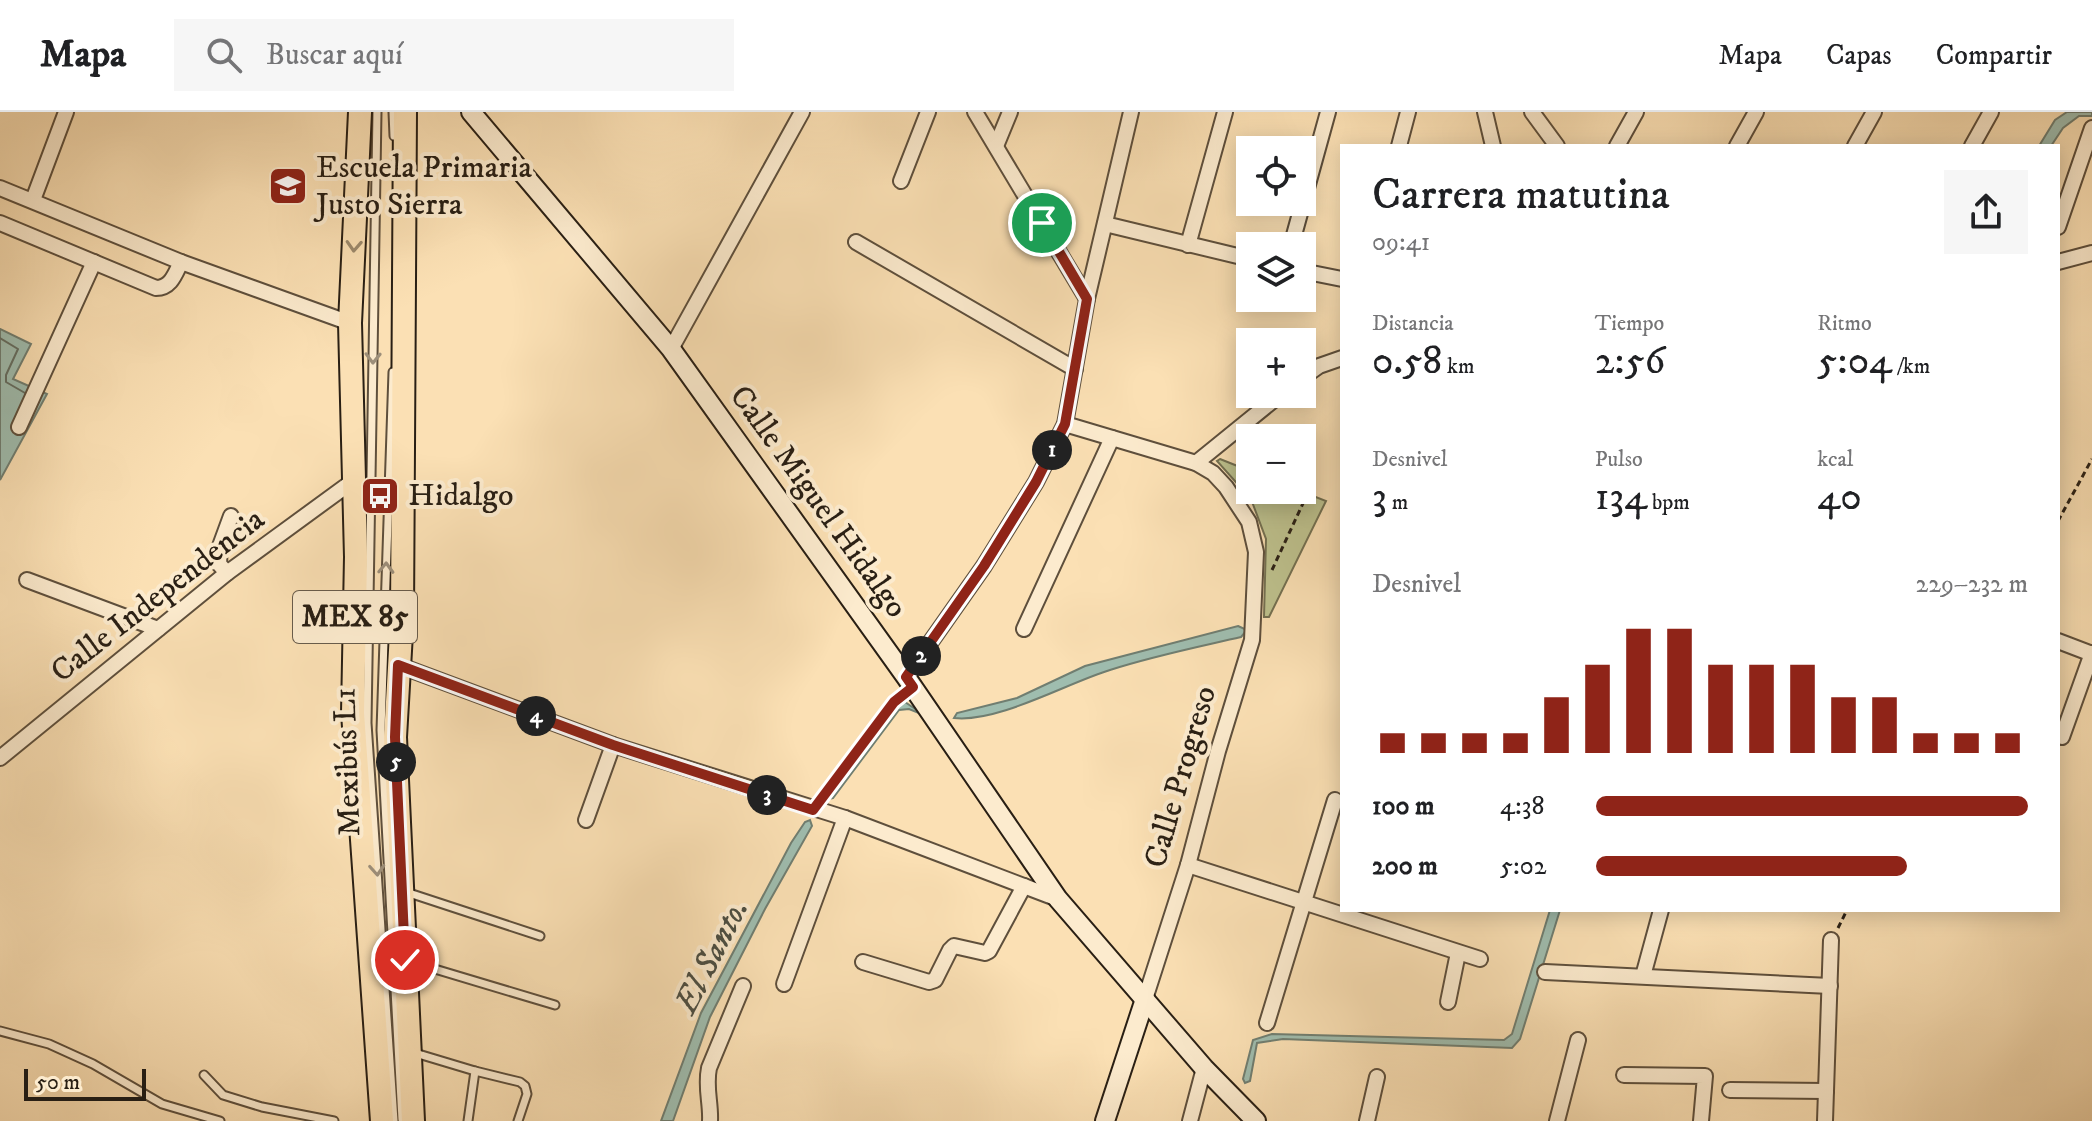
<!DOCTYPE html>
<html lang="es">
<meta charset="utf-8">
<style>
:root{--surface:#fff;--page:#f6f6f6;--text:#202124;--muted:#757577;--line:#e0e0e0;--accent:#8f2418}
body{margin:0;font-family:"IM FELL DW Pica",serif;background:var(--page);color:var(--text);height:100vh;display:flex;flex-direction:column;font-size:30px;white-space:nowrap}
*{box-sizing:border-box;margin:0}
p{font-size:26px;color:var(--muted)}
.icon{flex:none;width:44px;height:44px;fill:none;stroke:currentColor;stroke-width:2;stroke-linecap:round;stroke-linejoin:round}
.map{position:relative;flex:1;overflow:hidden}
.details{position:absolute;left:1340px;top:32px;width:720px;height:768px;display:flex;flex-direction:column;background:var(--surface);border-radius:0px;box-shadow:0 4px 20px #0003}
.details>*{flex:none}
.controls{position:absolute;left:1236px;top:24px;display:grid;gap:16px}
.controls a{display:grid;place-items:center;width:80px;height:80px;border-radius:0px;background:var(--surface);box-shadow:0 4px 20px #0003;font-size:40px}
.scale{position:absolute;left:24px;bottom:20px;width:122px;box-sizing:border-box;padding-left:8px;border:4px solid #291f14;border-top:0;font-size:22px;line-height:28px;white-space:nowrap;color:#291f14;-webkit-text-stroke:6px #fcebce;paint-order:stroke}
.pin{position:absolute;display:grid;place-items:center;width:68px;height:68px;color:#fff;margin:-34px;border:4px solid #fff;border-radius:50%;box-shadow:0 2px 8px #0007}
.km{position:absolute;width:40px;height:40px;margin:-20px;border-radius:50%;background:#222;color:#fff;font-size:22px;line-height:40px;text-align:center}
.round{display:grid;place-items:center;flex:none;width:84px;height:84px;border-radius:0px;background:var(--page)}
.head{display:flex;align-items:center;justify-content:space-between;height:136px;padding:0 32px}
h1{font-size:44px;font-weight:600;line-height:60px}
.stats{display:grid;grid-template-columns:repeat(3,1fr);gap:12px;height:136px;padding:8px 32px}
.stats div{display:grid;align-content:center}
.stats b{font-size:40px;font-weight:600}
.stats small{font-size:22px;font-weight:400}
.stats p{font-size:22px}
.chart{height:224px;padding:16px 32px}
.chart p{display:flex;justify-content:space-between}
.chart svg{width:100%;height:144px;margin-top:8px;stroke:var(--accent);stroke-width:6}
ul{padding:0 32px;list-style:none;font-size:26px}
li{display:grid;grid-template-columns:128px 96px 1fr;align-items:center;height:60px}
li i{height:20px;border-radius:10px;background:var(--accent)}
header{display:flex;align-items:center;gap:48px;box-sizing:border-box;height:112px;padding:0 40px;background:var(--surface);border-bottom:2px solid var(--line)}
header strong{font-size:38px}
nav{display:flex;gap:44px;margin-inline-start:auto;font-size:28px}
.search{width:560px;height:72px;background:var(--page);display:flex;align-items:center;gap:20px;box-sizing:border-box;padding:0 28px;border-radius:0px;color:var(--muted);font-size:30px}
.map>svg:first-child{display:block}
.green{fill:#bec28e;stroke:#747051;stroke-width:2}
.water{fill:#9fbdaf;stroke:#707e71;stroke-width:2}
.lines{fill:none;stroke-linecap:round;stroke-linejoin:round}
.shore{stroke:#646e62;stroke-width:2}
.lane-casing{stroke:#5e4f3c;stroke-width:11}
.street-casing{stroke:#5e4f3c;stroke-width:18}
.secondary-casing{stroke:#291f14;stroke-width:22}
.primary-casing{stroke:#291f14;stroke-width:26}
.path{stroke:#291f14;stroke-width:3;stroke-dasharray:6 4;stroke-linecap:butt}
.lane{stroke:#fcebce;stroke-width:7}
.street{stroke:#fcebce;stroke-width:14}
.secondary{stroke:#fcebce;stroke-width:18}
.primary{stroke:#fbe0b4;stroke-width:22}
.oneway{stroke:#9c896c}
.oneway2{stroke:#9d8f7a}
.route-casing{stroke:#fff;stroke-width:16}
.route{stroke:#8f2418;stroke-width:10}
.labels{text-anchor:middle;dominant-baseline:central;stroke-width:8;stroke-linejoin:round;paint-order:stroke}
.shield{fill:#fcebce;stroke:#685c4c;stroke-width:2}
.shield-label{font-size:30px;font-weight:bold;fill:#291f14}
.poi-label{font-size:32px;fill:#291f14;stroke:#fcebce;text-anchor:start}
.street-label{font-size:32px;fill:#291f14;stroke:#fcebce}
.water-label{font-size:34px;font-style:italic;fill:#4c4e42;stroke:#fcebce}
</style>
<header>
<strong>Mapa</strong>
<div class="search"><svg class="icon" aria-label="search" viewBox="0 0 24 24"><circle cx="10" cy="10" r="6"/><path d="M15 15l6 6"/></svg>Buscar aquí</div>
<nav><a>Mapa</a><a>Capas</a><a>Compartir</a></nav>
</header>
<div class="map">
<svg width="2092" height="1009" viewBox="0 0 2092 1009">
<rect width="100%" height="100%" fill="#fbe0b4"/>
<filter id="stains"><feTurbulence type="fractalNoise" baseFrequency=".0025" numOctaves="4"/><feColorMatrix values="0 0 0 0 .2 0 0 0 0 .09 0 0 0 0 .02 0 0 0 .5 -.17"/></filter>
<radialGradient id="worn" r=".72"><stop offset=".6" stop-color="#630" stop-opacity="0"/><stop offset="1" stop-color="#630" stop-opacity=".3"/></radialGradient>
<path class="green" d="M1220,347L1250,359V378H1298L1326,389L1269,505H1264L1266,427L1251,387L1217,349Z"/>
<g class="water">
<path d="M2067,0H2092V4H2079L2063,16L2051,34H2039L2055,8Z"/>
<path d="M0,217L31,232L13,267L47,282L0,368Z"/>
<path d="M1238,514L1247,518L1241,525C1198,535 1153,544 1110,558C1067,571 998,611 954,606L957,601L1017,586L1085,554Z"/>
<path d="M905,590L924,603L909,597L899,598L833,686L827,687L892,596L897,591Z"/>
<path d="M810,708L812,714L765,797L710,905L673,1009H661L701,901L791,731L805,710Z"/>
<path d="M1550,798H1560L1520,927L1512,936L1283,927L1257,931L1250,969L1245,971L1243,967L1253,928L1272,922L1504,928L1512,922Z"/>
</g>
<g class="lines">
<path class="shore" d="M0,226L18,237L6,263V270L25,281"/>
<g class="lane-casing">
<g id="lane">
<path d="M377,0L367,611L394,1009"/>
<path d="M393,0L394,24"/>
<path d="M393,260L381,618L402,1007"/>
<path d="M406,780L540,824"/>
<path d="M408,849L555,893"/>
<path d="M0,919L49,932L93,952L162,992L220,1009"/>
<path d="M415,941L475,959L468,1009"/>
<path d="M475,959L520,970L525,974L527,982L518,1009"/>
<path d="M204,963L223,983L262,995L334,1009"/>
</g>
</g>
<g class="street-casing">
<g id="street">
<path d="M975,0L1087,187"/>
<path d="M1485,0L1493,34"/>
<path d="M1532,0L1557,34"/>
<path d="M996,34L1010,0"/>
<path d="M1399,34L1408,0"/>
<path d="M1617,34L1636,0"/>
<path d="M1737,34L1756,0"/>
<path d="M1855,34L1874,0"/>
<path d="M1972,34L1991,0"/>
<path d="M901,69L928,0"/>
<path d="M0,76L181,150L350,211"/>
<path d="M33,88L66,0"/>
<path d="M0,111L156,176C171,176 175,162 181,150"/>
<path d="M1105,112L1250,147"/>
<path d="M2058,115L2092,16"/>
<path d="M856,130L1075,257"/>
<path d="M1188,133L1225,0"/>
<path d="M1291,134L1328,0"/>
<path d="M2058,150L2092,141"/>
<path d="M1302,159L1342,167"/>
<path d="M671,237L802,0"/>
<path d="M1302,266L1319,254L1342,246"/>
<path d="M1065,312L1196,351L1213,361L1226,375L1249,410L1256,440L1252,528L1218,639L1188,753L1145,887"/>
<path d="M19,315L94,150"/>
<path d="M1196,351L1281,282"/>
<path d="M227,461L219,452L220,434L231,404"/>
<path d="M27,468L158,517"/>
<path d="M1024,517L1112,326"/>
<path d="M2058,529L2092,542"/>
<path d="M398,553L613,633L845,706L1058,787"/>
<path d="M906,565L984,454L1036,370L1065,312L1087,187L1131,0"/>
<path d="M2062,625L2092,541"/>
<path d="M0,646L227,461L353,369"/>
<path d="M586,708L613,633"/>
<path d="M1188,753L1480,847"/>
<path d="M863,850L929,870L935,868L950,838L954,834L985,841L989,839L1024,774"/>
<path d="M1545,860L1830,874"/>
<path d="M1643,864L1661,798"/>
<path d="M784,872L845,706"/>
<path d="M1448,890L1458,841"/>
<path d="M1267,911L1335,688"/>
<path d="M1624,963L1705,964L1701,1009"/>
<path d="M1730,978L1826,979"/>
<path d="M710,1009C711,991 705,975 709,956L743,874"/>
<path d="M1190,1009L1204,956"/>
<path d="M1367,1009L1377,965"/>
<path d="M1557,1009L1578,928"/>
<path d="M1825,1009L1831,828"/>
</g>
</g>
<g class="secondary-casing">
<g id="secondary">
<path d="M471,0L671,237L906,565L1058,787L1204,956L1256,1009"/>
<path d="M1105,1009L1145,887"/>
</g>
</g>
<g class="primary-casing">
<g id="primary">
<path d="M360,0L350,211L356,445L353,601L382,1009"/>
<path d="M405,0L402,504L395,625L413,1009"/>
</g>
</g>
<g class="path">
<path d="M1248,378L1305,387L1272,458"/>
<path d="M2058,409L2092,347"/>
<path d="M822,685L901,584"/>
<path d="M1838,816L1847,798"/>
</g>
<use href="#lane" class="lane"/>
<use href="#street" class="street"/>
<use href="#secondary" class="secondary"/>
<use href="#primary" class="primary"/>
</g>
<defs><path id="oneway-chevron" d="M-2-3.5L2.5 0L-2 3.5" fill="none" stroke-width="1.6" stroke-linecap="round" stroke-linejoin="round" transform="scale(2)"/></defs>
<use class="oneway" href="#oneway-chevron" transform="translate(354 134) rotate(93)"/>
<g class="oneway2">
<use href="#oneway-chevron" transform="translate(373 246) rotate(91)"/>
<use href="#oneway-chevron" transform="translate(386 456) rotate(-88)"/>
<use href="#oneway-chevron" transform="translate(377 758) rotate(86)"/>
</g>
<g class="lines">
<g class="route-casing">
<path id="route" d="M405,848L395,625L398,553L613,633L813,698L894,590L913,575L906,565L984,454L1036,370L1065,312L1087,187L1042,111"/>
</g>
<use href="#route" class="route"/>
</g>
<defs>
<g id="school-square" transform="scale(2)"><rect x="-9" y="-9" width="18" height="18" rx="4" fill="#8f2418" stroke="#fcebce"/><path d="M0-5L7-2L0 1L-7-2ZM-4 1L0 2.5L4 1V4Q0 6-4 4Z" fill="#fff"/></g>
<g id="bus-square" transform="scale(2)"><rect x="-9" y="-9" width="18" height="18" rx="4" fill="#8f2418" stroke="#fcebce"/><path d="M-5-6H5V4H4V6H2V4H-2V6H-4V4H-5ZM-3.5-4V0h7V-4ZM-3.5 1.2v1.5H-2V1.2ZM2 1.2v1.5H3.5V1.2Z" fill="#fff"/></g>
</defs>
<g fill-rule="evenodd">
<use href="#school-square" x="288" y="74"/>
<use href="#bus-square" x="380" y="384"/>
</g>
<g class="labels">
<rect class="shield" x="293" y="479" width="124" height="52" rx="6"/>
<g class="shield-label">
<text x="355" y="505">MEX 85</text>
</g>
<g class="poi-label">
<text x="316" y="56">Escuela Primaria<tspan x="316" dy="37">Justo Sierra</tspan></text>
<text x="408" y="384">Hidalgo</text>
</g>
<g class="street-label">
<text transform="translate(818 390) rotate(54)">Calle Miguel Hidalgo</text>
<text transform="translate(158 484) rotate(-38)">Calle Independencia</text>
<text transform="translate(348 650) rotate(-92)">Mexibús L1</text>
<text transform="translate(1181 665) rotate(-74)">Calle Progreso</text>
</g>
<g class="water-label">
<text transform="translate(712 844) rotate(-63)">El Santo.</text>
</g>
</g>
<rect width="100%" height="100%" filter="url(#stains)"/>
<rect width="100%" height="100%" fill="url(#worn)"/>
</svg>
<div class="controls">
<a><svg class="icon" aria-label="locate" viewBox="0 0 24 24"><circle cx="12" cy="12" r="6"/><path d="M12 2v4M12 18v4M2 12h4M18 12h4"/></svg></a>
<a><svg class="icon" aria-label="layers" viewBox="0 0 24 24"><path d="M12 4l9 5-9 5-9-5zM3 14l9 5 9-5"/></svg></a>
<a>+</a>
<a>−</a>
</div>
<div class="scale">50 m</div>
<div class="pin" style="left:1042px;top:111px;background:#1e9e55"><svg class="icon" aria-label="arrive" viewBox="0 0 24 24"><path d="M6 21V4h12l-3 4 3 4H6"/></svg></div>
<div class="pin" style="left:405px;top:848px;background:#d93025"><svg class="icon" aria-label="check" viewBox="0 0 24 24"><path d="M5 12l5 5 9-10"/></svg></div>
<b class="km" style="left:1052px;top:338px">1</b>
<b class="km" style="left:921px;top:544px">2</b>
<b class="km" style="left:767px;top:683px">3</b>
<b class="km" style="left:536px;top:604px">4</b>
<b class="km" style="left:396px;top:650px">5</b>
<section class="details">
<div class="head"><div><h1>Carrera matutina</h1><p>09:41</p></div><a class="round"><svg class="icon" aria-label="share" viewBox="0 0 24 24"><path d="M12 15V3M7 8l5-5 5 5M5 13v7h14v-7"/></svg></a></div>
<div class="stats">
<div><p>Distancia</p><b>0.58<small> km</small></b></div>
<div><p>Tiempo</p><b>2:56</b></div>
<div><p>Ritmo</p><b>5:04<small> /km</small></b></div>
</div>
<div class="stats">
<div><p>Desnivel</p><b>3<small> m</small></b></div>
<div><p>Pulso</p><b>134<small> bpm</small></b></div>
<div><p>kcal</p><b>40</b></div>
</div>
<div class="chart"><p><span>Desnivel</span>229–232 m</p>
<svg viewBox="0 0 160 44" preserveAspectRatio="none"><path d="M5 44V38M15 44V38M25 44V38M35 44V38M45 44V27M55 44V17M65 44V6M75 44V6M85 44V17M95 44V17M105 44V17M115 44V27M125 44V27M135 44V38M145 44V38M155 44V38"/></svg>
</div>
<ul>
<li><b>100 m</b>4:38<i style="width:100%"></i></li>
<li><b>200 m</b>5:02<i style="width:72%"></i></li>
</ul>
</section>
</div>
